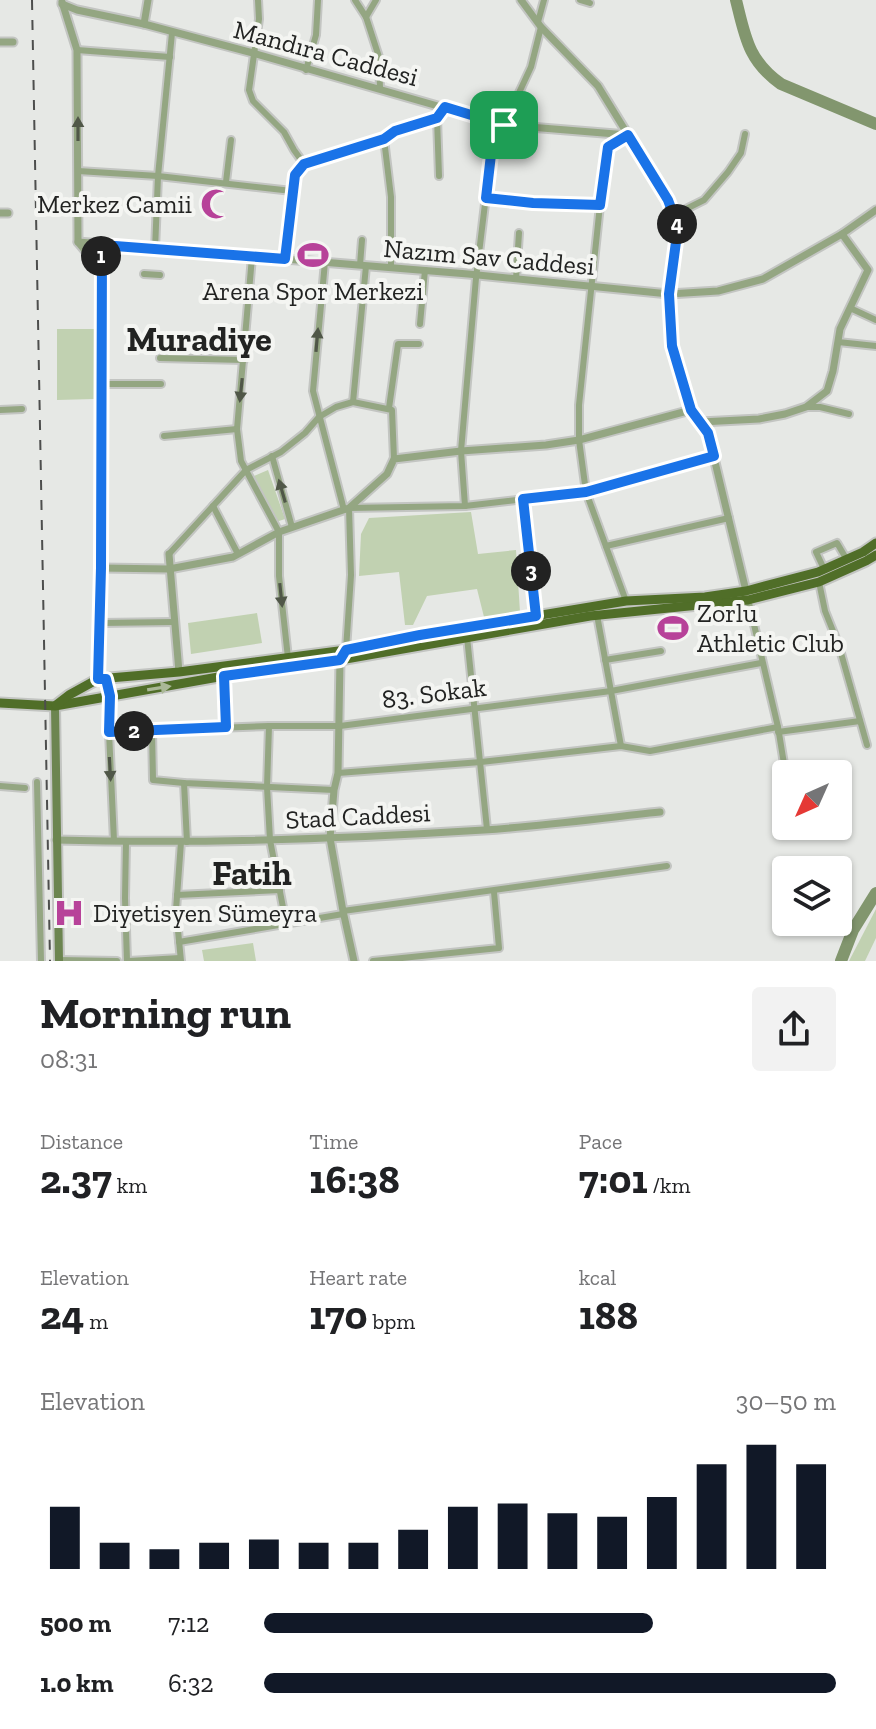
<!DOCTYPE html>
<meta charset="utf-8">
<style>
:root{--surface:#fff;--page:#f2f2f2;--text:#202124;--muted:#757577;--accent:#111827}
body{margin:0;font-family:"Zilla Slab",serif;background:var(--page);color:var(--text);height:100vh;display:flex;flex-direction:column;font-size:30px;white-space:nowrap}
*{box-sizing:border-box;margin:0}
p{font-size:26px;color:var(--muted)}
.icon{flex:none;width:44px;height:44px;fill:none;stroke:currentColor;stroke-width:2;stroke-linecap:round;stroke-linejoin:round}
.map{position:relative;height:961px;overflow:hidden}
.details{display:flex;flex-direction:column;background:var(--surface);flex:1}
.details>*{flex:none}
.needle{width:52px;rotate:225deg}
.controls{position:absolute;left:772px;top:760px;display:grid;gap:16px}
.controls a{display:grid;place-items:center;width:80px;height:80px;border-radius:8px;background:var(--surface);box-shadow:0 2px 6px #0004;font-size:40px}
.pin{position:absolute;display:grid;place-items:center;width:68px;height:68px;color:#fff;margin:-34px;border-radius:16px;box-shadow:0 4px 12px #0006}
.km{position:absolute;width:40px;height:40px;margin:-20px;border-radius:50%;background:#222;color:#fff;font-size:22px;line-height:40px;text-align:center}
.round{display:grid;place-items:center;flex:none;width:84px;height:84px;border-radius:8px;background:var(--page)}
.headline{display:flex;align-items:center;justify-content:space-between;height:136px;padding:0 40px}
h1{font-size:44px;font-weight:800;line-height:60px}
.stats{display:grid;grid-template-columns:repeat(3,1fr);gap:12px;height:136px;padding:8px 40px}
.stats div{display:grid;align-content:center}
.stats b{font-size:40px;font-weight:800}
.stats small{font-size:22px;font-weight:400}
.stats p{font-size:22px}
.chart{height:224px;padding:16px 40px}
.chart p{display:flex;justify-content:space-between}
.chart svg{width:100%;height:144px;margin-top:8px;stroke:var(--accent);stroke-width:6}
ul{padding:0 40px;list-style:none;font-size:26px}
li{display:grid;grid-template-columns:128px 96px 1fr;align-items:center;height:60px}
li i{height:20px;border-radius:10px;background:var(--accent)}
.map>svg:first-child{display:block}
.green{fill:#c1d1b1}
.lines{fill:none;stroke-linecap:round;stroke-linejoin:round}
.river{stroke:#82966e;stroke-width:12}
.minor-casing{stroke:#c3c5c2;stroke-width:10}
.tertiary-casing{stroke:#c3c5c2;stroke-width:11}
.secondary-casing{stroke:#c3c5c2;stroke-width:12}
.primary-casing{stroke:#c3c5c2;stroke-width:13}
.minor{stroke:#94a682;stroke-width:6}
.tertiary{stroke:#94a682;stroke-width:7}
.secondary{stroke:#6c8550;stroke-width:8}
.primary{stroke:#506e28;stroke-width:9}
.rail{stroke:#4d4e4d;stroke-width:2;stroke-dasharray:10 10;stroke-linecap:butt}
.oneway{fill:#505748}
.oneway2{fill:#aab897}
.route-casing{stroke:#fff;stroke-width:16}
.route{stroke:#1a73e8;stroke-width:10}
.labels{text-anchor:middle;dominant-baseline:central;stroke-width:8;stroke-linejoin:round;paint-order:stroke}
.street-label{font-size:26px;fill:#222322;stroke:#f4f5f2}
.poi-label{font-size:26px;fill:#222322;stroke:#f4f5f2;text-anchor:start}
.district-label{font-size:34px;font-weight:bold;fill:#222322;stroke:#f4f5f2}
</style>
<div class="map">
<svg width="876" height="961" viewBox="0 0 876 961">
<rect width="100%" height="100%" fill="#e6e8e5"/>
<g class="green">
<path d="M57,329H94V399L57,400Z"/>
<path d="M268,470L285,519L276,522L254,476Z"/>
<path d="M471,512L478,554L516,550L520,612L484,617L477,589L427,596L413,625H405L399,572L359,576L361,534L369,518Z"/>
<path d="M257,613L262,643L191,654L188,623Z"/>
<path d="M876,909V938L865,961H849Z"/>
<path d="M253,943L256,961H204L202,950Z"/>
</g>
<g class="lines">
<g class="river">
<path d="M736,0C745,36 748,61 781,84L876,124"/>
<path d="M841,961L853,930L876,893"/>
</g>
<g class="minor-casing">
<g id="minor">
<path d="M258,0L259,19L249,90L253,101L284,132L294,150L304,164L295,175L285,259"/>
<path d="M355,0L366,17L379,57L380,89"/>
<path d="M580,0L590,3"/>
<path d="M366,17L376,0"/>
<path d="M538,22L544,0"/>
<path d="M77,50L170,57"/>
<path d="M306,70L316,35L318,0"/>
<path d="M437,118L439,176"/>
<path d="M384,139L391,197V268"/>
<path d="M304,164L384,139L395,131L437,118L445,107"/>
<path d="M78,171L158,176L292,191"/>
<path d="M226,182L231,140"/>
<path d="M486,198L533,203L600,205"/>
<path d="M674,215L704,200L728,172L741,153L745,134"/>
<path d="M155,250L158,176L172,33"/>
<path d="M252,257L237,429L241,461L279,532V576L288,658"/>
<path d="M325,262L313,391L344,510"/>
<path d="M360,265L362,240"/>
<path d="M144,274L160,275"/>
<path d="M516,279L519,233"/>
<path d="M850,308L876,320"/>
<path d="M420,324L425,270"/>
<path d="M838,342L876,346"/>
<path d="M160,358L244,360"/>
<path d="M107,384H161"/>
<path d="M353,402L366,266"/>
<path d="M806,407H820L849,414"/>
<path d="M389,408L398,344H419"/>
<path d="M0,410L22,409"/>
<path d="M164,436L237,429"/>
<path d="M272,456L292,527"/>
<path d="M523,499L536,616"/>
<path d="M213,506L238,554"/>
<path d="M465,506L461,451L476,278L492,146L504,125L531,67L541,27"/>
<path d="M606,546L729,518"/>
<path d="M169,554L246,470L281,452L305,433L319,417L336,407L353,402L392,410L394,459"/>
<path d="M824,569L816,552L837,543L847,560"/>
<path d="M819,582L825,611L839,646L867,745"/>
<path d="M748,599L778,727L785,770L784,811"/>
<path d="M626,601L586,492L579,440V405L600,205L608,147L628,135"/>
<path d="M597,615L621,746"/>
<path d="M101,623L174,622"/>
<path d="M467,637L487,829"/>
<path d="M346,650L351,575L349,508L465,506L586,492L714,456"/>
<path d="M605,660L661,651"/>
<path d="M224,676L226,727"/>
<path d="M110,696L109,732L114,841"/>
<path d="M269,726L267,787L270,840L286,923"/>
<path d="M152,730L153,780L184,783L334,790"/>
<path d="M109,732L269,726H340L611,691L761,663"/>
<path d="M778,732L860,721"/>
<path d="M338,773L481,762L621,746L650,751L778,727"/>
<path d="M37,782L41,961"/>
<path d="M184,783L187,842"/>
<path d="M0,786L25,788"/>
<path d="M126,842L125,898L127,961"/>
<path d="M177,895L280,890"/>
<path d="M343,911L667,866"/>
<path d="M179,942L343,914"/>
<path d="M59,960L117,961"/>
<path d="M129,961L180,958"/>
<path d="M181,961L176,910L181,842"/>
<path d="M373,961L499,948L494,892"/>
</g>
</g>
<g class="tertiary-casing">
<g id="tertiary">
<path d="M521,0L541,27L598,86L668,200L678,227L669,294L672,346L691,410L708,433L746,591"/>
<path d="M62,2L77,50L78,242L88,254L101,263"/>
<path d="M62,4L77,10L144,24L253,53L504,125L628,135"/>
<path d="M144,24L148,0"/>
<path d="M0,42H13"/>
<path d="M0,213H8"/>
<path d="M78,242L468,274L669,294L718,291L763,279L842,234L876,210"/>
<path d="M701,422L759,419L785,414L806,407L827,391L833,371L840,329L868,270L842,234"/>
<path d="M169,554L179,672"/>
<path d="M101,568L169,569L233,557L279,532L349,508L387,474L394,459L461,451L546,445L579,440L691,410"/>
<path d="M340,660L338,773L334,790L330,838L343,911L354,961"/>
<path d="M98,679L101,568L102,245"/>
<path d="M56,840C199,844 342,839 484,830C543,826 602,818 660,812"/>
</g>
</g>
<g class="secondary-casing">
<path id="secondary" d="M55,706L59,961"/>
</g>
<g class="primary-casing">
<g id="primary">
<path d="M0,703L55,706L224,676L340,660L590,616L748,600L819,582L866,561L876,555"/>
<path d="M56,705L69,695L98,679L179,672L346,650L420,635L626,601L705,597L746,591L818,572L863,552L876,543"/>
</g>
</g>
<use href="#minor" class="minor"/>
<use href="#tertiary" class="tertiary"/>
<use href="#secondary" class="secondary"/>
<use href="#primary" class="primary"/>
<path class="rail" d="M32,0L50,961"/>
</g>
<defs><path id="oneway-solid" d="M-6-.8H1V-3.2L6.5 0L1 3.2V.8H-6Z" transform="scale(2)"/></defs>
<g class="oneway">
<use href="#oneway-solid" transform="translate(78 129) rotate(-90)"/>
<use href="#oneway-solid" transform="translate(317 340) rotate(-85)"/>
<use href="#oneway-solid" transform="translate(241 390) rotate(96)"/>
<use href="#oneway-solid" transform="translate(282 491) rotate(-106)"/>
<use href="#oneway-solid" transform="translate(281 595) rotate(84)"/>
<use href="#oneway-solid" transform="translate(110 769) rotate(87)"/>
</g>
<use class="oneway2" href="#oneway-solid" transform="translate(159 688) rotate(-9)"/>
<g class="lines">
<g class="route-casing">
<path id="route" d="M445,107L504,125L492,146L486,198L533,203L600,205L608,147L628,135L668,200L678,227L669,294L672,346L691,410L708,433L714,456L586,492L523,499L536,616L420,635L346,650L340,660L224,676L226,727L109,732L110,696L106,679H98L101,568L102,245L285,259L295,175L304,164L384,139L395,131L437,118Z"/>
</g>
<use href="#route" class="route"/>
</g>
<defs>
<g id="mosque-bare" transform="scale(2.4)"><path d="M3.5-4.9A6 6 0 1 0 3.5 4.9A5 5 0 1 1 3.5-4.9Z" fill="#b74299" stroke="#f4f5f2" stroke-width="2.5" paint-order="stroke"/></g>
<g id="stadium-bare" transform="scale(2.4)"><path d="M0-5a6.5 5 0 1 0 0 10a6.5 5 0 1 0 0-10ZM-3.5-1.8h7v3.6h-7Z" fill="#b74299" stroke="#f4f5f2" stroke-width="2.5" paint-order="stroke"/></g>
<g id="hospital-bare" transform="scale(2.4)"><path d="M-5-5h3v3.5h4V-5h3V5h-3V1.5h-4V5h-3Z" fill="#b74299" stroke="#f4f5f2" stroke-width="2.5" paint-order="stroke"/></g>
</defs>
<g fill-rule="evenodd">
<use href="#mosque-bare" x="216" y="204"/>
<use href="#stadium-bare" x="313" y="255"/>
<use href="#stadium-bare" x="673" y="628"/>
<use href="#hospital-bare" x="69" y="913"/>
</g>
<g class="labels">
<g class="street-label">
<text transform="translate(326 53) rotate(15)">Mandıra Caddesi</text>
<text transform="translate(489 257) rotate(5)">Nazım Sav Caddesi</text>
<text transform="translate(434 693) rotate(-7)">83. Sokak</text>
<text transform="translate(358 816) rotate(-3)">Stad Caddesi</text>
</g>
<g class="poi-label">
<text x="192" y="204" text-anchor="end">Merkez Camii</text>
<text x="313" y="291" text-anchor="middle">Arena Spor Merkezi</text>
<text x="697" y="613">Zorlu<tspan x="697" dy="30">Athletic Club</tspan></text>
<text x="93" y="913">Diyetisyen Sümeyra</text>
</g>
<g class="district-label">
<text x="199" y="339">Muradiye</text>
<text x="252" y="873">Fatih</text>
</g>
</g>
</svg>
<div class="controls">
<a><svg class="needle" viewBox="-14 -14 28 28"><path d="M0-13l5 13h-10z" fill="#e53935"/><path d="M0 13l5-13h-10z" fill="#757577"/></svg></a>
<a><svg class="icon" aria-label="layers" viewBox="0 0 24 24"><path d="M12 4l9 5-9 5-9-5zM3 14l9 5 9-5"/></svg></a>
</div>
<div class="pin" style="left:504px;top:125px;background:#1e9e55"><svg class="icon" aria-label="arrive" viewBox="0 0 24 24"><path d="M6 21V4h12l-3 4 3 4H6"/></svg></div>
<b class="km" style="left:101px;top:256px">1</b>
<b class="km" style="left:134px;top:731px">2</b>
<b class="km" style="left:531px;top:571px">3</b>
<b class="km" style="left:677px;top:224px">4</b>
</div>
<section class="details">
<div class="headline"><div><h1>Morning run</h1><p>08:31</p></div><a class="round"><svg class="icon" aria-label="share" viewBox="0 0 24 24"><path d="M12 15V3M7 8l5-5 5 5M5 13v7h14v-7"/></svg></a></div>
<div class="stats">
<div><p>Distance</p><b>2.37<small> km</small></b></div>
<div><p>Time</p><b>16:38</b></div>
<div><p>Pace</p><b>7:01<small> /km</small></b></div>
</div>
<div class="stats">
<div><p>Elevation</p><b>24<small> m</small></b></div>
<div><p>Heart rate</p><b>170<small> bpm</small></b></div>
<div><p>kcal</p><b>188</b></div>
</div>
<div class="chart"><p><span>Elevation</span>30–50 m</p>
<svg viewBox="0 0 160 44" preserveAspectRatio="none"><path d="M5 44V25M15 44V36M25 44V38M35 44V36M45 44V35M55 44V36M65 44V36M75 44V32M85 44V25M95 44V24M105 44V27M115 44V28M125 44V22M135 44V12M145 44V6M155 44V12"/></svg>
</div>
<ul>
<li><b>500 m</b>7:12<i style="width:68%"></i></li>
<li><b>1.0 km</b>6:32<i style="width:100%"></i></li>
</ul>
</section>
